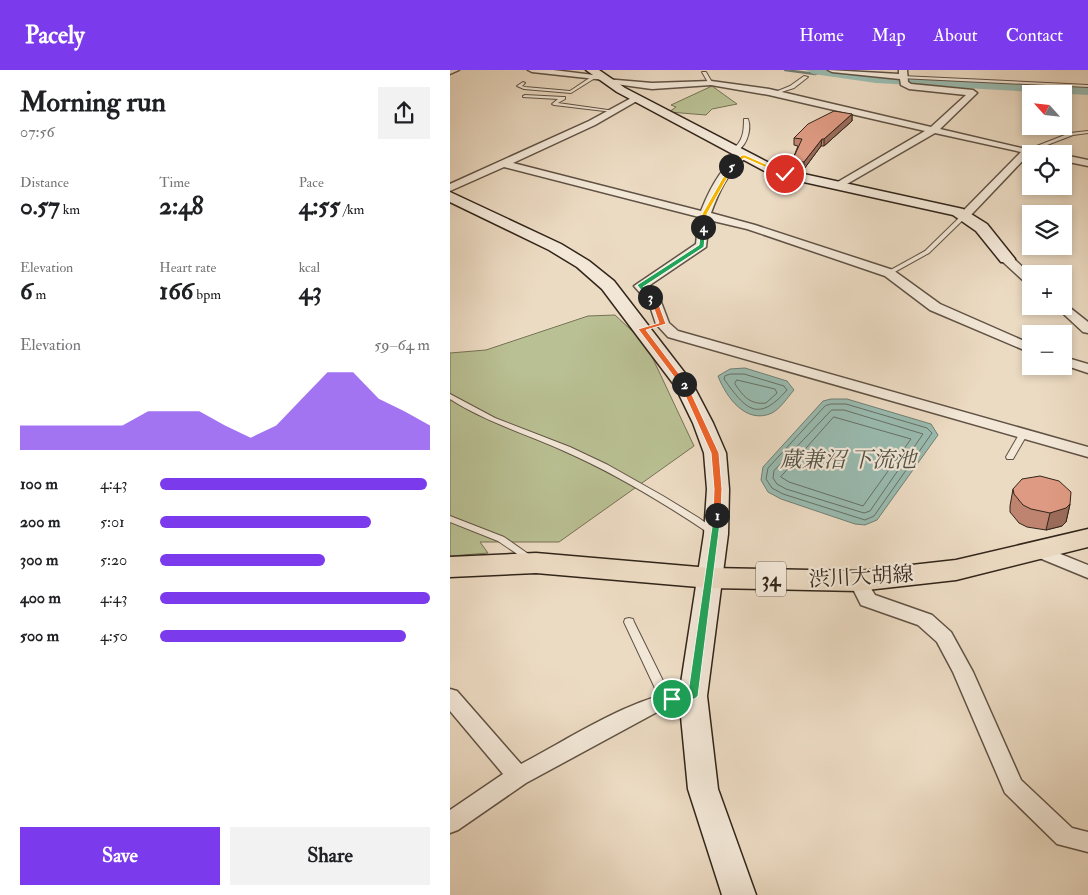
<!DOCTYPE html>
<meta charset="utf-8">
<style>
:root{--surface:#fff;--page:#f2f2f2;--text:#202124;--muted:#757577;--accent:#7c3aed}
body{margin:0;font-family:"IM FELL Double Pica","Noto Serif JP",serif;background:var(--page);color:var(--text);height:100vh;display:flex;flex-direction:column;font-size:19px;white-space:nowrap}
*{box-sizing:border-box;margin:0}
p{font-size:16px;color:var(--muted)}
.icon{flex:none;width:28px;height:28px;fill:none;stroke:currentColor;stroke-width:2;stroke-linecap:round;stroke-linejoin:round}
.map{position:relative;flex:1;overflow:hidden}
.side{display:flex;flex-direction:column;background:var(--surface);width:450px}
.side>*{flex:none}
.needle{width:32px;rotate:297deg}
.tools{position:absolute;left:572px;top:15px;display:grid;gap:10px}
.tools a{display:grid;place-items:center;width:50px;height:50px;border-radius:0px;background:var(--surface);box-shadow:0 2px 8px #0003;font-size:25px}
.pin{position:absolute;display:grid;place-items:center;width:42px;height:42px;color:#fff;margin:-21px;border:2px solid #fff;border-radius:50%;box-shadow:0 1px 5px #0007}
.km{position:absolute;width:25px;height:25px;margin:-12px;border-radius:50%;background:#222;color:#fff;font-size:14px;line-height:25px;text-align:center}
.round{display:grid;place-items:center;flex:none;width:52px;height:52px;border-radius:0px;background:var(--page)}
.overview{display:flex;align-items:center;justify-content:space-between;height:85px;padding:0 20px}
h1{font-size:28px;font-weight:800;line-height:38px}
.metrics{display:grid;grid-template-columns:repeat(3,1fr);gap:8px;height:85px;padding:5px 20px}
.metrics div{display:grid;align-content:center}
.metrics b{font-size:25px;font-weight:800}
.metrics small{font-size:14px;font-weight:400}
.metrics p{font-size:14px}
.chart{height:140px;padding:10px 20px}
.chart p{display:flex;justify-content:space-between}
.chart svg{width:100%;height:90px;margin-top:5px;fill:var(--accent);opacity:.7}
.primary-button{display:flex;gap:10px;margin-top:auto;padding:10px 20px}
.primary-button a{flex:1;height:58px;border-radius:0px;background:var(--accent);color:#fff;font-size:20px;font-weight:800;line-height:58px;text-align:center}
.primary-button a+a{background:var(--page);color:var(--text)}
ul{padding:0 20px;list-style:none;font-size:16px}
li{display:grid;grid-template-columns:80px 60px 1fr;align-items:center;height:38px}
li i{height:12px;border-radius:6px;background:var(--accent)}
header{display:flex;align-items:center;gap:30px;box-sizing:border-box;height:70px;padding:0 25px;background:var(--accent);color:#fff}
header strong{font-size:24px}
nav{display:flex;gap:28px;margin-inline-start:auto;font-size:18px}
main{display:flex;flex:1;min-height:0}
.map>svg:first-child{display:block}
.green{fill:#b9c093;stroke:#767256}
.water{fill:#99bbb0;stroke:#707f74}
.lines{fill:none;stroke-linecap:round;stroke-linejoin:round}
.shore{stroke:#667065;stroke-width:1}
.stream{stroke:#707f74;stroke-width:2.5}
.river{fill:#99bbb0;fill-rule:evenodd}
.lane-casing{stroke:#605244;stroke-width:2}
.street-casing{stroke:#605244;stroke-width:3}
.secondary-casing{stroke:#32251a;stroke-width:3}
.primary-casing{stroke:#32251a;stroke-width:3}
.lane{fill:#f3e8d8;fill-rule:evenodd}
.street{fill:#f3e8d8;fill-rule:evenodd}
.secondary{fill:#f3e8d8;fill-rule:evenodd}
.primary{fill:#ecdbc3;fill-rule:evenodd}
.wall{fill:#bf8470;stroke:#32251a}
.shaded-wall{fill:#9b6c5b;stroke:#32251a}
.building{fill:#de9a82;stroke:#32251a}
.split-1{fill:#22a559;stroke:#fff}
.split-2{fill:#f0652b;stroke:#fff}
.split-3{fill:#f0652b;stroke:#fff}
.split-4{fill:#22a559;stroke:#fff}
.split-5{fill:#f5b400;stroke:#fff}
.split-6{fill:#f5b400;stroke:#fff}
.labels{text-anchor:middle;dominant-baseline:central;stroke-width:4.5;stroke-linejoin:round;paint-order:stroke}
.shield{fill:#f3e8d8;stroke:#6c6053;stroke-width:1}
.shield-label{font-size:20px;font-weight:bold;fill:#32251a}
.street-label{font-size:21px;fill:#32251a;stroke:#f3e8d8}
.water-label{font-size:22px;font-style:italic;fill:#515247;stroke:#f3e8d8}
</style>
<header>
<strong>Pacely</strong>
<nav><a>Home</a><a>Map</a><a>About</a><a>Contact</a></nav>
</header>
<main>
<section class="side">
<div class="overview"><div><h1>Morning run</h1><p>07:56</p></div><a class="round"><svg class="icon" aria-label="share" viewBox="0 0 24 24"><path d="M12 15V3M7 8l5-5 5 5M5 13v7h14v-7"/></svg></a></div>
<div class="metrics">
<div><p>Distance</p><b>0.57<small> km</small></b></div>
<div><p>Time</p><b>2:48</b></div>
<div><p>Pace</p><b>4:55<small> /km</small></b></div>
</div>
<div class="metrics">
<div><p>Elevation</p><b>6<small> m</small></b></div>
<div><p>Heart rate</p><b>166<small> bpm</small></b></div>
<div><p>kcal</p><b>43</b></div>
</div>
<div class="chart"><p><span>Elevation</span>59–64 m</p>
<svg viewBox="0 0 160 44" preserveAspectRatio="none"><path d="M0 44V32L10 32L20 32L30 32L40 32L50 25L60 25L70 25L80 32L90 38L100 32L110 19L120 6L130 6L140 19L150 25L160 32V44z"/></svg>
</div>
<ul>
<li><b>100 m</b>4:43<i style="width:99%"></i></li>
<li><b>200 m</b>5:01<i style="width:78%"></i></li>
<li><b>300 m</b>5:20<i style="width:61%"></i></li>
<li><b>400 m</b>4:43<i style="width:100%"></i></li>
<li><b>500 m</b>4:50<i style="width:91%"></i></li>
</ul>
<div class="primary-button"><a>Save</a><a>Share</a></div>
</section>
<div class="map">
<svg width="638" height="825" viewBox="0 0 638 825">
<rect width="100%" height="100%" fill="#ecdbc3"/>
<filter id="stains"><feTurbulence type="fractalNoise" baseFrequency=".004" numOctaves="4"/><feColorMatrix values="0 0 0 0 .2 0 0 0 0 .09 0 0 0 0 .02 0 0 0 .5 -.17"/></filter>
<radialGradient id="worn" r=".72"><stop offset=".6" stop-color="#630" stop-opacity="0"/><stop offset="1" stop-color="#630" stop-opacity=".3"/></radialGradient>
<g class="green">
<path d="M262,16L287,34L262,39L256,45L219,42L226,37L221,35Z"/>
<path d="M165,245L196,274L244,376L109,472H30L38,483L0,486V283L36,280L138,246Z"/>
</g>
<g class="water">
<path d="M295,298L337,311L344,320C337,328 331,338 322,343C296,355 276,327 268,306L280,299Z"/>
<path d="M381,329H397L481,354L488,365L427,450L415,455L405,454L331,429L318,422L311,410L313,397L373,331Z"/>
</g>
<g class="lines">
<g class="shore">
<path d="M281,304H294L334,316L337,320C308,353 296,340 274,309L275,306Z"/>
<path d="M287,310L325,319L327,323L316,333C300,335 293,326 285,314Z"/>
<path d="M381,334H396L477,358L482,363L424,446L415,450L333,424L322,418L316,409L318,398L375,336Z"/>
<path d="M382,340H394L473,364L420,441L414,443L336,419L327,414L323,408L324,401Z"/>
<path d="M384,347L461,369L413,436L339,412L331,407Z"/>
</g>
<path class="stream" d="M335,0L365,4L371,2"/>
<path class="river" d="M356,0H393L426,5L638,17V25L426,13L363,4Z"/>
<g class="lane-casing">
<g id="lane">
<path d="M252,2H256L263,14H259Z"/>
<path d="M354,6L358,7L344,18L325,24L323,23L340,16Z"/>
<path d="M452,6L638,15V17L450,8Z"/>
<path d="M141,7L145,8L121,23L74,19L67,16L73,12L75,13L72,16L75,17L120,21Z"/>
<path d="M75,25L113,27H115V29L108,33L165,41L163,42L104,35L102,34L108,29L73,27V26Z"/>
<path d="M294,49H298C302,60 296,81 282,82V80C293,71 294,62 294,49Z"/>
<path d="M638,61V63L623,65L579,82L574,81L620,63Z"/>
<path d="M514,143L519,144L479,183L441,204H437V202L475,181Z"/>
<path d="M0,324L45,348L120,377L158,395L213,426L249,448L268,462L263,465L260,464C214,433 166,404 114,381C76,364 36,352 0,329Z"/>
<path d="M571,361H574L578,363L563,389H557L556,387Z"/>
<path d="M0,446L54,467L87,490L85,492H79L48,471L0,452Z"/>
<path d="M179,548L183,549L184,552L223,631L221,634L217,635L213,634L211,631L174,552L175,549Z"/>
</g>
</g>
<g class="street-casing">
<g id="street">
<path d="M0,0H9L0,4Z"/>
<path d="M78,0H103L152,6L155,9L202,13L261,11L319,19L481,57L516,25L459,19L451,15L450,9L382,2L378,0L449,4V0H457L458,12L461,14L523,20L527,23L490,59L597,84H579L520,146L516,147L511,144L512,142L571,82L485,63L390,118L386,117V113L475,61L319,25L261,15L202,19L158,13L155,10L82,2Z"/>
<path d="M185,26L192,28L145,55L63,93L251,141C259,121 271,96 290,84H296V88C278,100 268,124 261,143L305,155L443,200L490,234L581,274V283L480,240L435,206L297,159L259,150L256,177L197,217L211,232L219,253L228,261L638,377V387L218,267L206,254L199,233L184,216L246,174L249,147L54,97L0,121V114L139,51Z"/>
<path d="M614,85L638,90V96L614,91Z"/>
<path d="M557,185L561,186L581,205V215L577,214L553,192L551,189Z"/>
<path d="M614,233L638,252V263L633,262L605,236H614Z"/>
<path d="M614,287L638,294V303L614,295Z"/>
<path d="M588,475L638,495V508L582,485L579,481L582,477Z"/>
<path d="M408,505L414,507L425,525L482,545L501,562L523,602L571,710L622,758L638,762V782L607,774L555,723L503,602L487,572L468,555L411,535L399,511L402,507Z"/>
<path d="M243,618L250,620L253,626L250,632L207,642L76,713L8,760L0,763V740L53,704L0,641V619L7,621L71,694C126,665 181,627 243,618Z"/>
</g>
</g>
<g class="secondary-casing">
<g id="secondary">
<path d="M136,0H149L175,18L331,99L513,139L537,154L565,189L563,192H551L526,161L503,145L322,105L167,22Z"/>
<path d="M0,122L111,174L139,191L164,211L241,311L263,353L276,383L279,419L278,464L257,626L268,719L306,825H272L238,719L229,626L254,464L257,419L254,383L243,353L225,316L152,219L127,197L99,180L0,132Z"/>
</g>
</g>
<g class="primary-casing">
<path id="primary" d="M638,459V477L506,510L408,521L260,518L86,503L0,507V487L86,483L260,498L408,501L506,490Z"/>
</g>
<use href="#lane" class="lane"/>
<use href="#street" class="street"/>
<use href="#secondary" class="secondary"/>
<use href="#primary" class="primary"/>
</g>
<g class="wall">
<path d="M402,44V51L374,76H371L354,99L341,98L342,91L348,76L344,75V68Z"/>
<path d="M563,419L620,434L616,452L612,456L596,460L577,457L569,453L560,442V436Z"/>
</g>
<g class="shaded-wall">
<path d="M402,44V51L374,76V69Z"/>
<path d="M372,69L371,76L354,99V92Z"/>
<path d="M620,434L616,452L612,456L596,460L600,443Z"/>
</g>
<g class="building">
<path d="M384,41L402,44L374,69H372L354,92L342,91L352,69L344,68L358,54Z"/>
<path d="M590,406L609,411L621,422L620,434L616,438L600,443L581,439L573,435L564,424L563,419L572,409Z"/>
</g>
<path class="split-1" d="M264,443L271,445L248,626C243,632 227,634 219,631V626L238,623Z"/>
<path class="split-2" d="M234,312L237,314L269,383L272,419L271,445L267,448L263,445L264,419L261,383L230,314Z"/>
<path class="split-3" d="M200,225L208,232L216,254L196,260L236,313V316H231L188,259L209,253L202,233L197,227Z"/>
<path class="split-4" d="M251,156L256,157L254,177L193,217L203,227L198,229L187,215L249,175Z"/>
<path class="split-5" d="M280,95L284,96L257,144L256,157L251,158L252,144Z"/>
<path class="split-6" d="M292,85H295L338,104L333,105L294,88L283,97H280Z"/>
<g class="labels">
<rect class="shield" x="306" y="491.5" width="30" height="35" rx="4"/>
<g class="shield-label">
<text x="321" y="509">34</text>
</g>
<g class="street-label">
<text transform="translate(411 507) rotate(-3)">渋川大胡線</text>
</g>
<g class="water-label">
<text x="398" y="390">蔵兼沼 下流池</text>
</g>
</g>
<rect width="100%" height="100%" filter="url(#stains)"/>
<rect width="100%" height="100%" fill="url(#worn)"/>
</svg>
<div class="tools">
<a><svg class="needle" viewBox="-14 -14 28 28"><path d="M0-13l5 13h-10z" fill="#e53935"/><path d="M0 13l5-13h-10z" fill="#757577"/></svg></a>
<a><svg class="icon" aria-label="locate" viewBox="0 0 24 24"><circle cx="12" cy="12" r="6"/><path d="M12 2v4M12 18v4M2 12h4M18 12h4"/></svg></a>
<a><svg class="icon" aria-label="layers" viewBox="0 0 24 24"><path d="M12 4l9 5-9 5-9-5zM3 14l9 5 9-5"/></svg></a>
<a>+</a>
<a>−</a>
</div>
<div class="pin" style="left:222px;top:629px;background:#1e9e55"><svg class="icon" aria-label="arrive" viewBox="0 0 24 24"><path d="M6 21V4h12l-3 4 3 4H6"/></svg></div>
<div class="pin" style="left:335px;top:104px;background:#d93025"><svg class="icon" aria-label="check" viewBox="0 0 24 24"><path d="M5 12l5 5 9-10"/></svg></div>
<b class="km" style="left:267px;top:445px">1</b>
<b class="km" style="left:234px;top:314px">2</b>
<b class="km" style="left:200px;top:227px">3</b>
<b class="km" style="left:253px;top:157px">4</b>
<b class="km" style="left:281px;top:96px">5</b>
</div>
</main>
